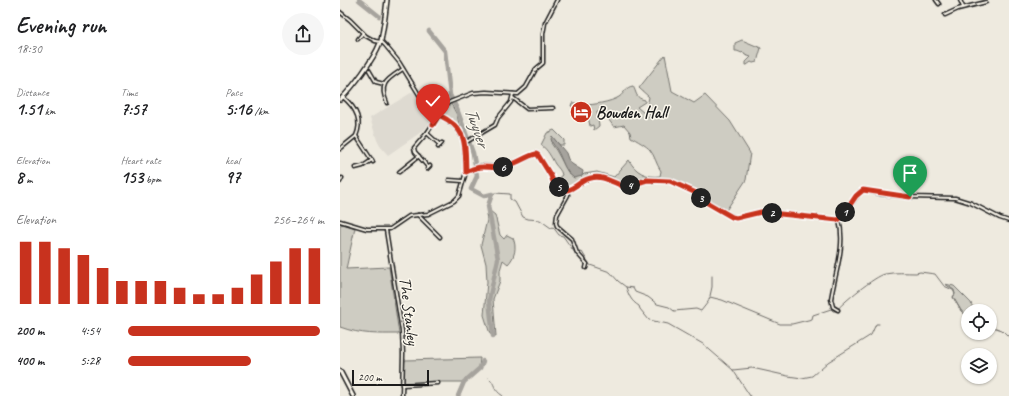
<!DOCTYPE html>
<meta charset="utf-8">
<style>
:root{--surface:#fff;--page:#f6f6f6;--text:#202124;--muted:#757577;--accent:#c8321e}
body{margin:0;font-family:Caveat,sans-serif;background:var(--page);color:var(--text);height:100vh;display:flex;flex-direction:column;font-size:15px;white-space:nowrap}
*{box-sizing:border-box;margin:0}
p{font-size:13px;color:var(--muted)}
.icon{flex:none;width:22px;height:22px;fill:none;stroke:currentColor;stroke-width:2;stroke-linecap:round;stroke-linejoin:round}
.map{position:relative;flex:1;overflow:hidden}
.side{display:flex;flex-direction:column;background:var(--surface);width:340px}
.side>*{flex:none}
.fabs{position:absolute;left:621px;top:304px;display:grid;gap:8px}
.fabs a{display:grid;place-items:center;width:36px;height:36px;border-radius:50%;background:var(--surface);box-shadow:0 1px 3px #0004;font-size:20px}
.scale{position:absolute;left:12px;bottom:10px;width:77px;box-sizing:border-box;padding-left:4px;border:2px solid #1c1c1c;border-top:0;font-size:11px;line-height:14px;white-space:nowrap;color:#1c1c1c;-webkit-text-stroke:3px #fbf7ec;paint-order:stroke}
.pin{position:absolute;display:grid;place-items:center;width:34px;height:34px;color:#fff;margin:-41px -17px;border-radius:50% 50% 50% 0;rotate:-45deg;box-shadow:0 0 4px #0007}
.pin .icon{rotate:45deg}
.km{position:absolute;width:20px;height:20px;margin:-10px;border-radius:50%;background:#222;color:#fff;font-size:11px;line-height:20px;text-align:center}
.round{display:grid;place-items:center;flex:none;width:42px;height:42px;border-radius:21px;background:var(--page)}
.head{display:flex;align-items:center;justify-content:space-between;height:68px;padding:0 16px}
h1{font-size:22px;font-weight:700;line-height:30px}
.metrics{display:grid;grid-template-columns:repeat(3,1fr);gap:6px;height:68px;padding:4px 16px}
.metrics div{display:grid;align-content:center}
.metrics b{font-size:17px;font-weight:700}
.metrics small{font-size:11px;font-weight:400}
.metrics p{font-size:11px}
.chart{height:112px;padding:8px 16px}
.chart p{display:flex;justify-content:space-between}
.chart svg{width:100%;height:72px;margin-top:4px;stroke:var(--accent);stroke-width:6}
ul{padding:0 16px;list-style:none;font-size:13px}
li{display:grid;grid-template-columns:64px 48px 1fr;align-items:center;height:30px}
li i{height:10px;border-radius:5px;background:var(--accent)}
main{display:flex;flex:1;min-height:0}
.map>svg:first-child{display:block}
.built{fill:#dedad1}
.green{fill:#ceccc2;stroke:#75746f}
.water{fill:#a6a39d;stroke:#6f6d69}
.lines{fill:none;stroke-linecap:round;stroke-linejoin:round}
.stream{stroke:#6f6d69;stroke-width:1}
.river{stroke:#a6a39d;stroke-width:4.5}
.street-casing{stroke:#1c1c1c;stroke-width:5}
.secondary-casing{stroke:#1c1c1c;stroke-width:6}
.street{stroke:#fbf7ec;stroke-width:2}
.secondary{stroke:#fbf7ec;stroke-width:3}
.route-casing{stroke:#fff;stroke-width:8}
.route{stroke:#c8321e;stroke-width:5}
.labels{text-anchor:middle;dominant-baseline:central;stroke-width:3;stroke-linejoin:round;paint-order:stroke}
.poi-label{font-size:17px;font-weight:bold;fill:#1c1c1c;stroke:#fbf7ec;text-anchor:start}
.street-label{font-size:17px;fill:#1c1c1c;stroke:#fbf7ec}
.water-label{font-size:18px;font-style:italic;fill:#5a5956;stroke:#fbf7ec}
</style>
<main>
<section class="side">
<div class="head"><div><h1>Evening run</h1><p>18:30</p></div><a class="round"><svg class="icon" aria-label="share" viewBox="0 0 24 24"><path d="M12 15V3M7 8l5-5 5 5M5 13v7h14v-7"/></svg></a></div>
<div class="metrics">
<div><p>Distance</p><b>1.51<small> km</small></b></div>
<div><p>Time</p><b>7:57</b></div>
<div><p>Pace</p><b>5:16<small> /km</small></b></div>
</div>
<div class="metrics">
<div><p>Elevation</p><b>8<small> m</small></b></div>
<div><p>Heart rate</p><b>153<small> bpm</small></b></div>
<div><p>kcal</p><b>97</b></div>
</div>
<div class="chart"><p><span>Elevation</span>256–264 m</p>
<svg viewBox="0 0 160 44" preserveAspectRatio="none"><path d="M5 44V6M15 44V6M25 44V10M35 44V14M45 44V22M55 44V30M65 44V30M75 44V30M85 44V34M95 44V38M105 44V38M115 44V34M125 44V26M135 44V18M145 44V10M155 44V10"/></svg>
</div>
<ul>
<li><b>200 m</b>4:54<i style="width:98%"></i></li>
<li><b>400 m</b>5:28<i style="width:63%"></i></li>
</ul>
</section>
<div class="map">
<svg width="669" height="396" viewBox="0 0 669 396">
<rect width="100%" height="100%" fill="#eeeadf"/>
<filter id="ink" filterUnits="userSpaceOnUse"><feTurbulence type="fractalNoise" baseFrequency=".025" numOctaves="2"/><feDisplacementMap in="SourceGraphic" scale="8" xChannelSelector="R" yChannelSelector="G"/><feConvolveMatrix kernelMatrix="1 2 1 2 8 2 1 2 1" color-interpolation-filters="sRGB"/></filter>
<g filter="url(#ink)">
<path class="built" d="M74,91L77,99L79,100L84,107L95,116L84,130L48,155L40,146L37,140L30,118Z"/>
<g class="green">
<path d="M402,40L421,48L417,62L413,63L411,62L407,65H406V62L411,57L405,55L403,52L402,53L397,51H395V43Z"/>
<path d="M325,55L332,91L354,103L365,95L390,121L410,153L406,180L385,212L330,181C316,179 302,177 289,185C278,184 267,174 256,176C245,177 237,186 228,189L217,184V179L222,175C221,170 218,168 215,164C211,157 208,150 201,145L207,133L214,130L224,140V145H220L214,140L211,143C219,153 223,165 230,175L242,176L244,174L257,172L274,177L289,160C295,172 307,178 320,176L321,171C316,164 315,156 310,150C307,146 296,140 291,137L290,132L284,125L274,127L266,116L265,112H257L259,126L254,130L253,125L250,126L247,112H248L249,110L231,106L232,103C236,102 239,105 244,105C253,105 271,102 279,97C285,93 285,87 293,86C297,93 295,98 305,100V102L297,107L311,119L307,106L309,97L299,88Z"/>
<path d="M110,102L117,115L121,133L115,126L96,113L99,109Z"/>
<path d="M150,211L155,215L160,235L164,239L167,235L173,238C177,247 175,257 168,264L163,260L160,270V281L153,299L156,336L150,334L144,315L147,282L146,264L141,245L147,220L146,214Z"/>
<path d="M4,224L15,228L6,269L49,267L59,334C37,334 22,335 0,327V225Z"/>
<path d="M605,284L614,286L631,303L634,311H628V316L622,312L613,297L615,294L614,290Z"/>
<path d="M140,358L139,368L123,382H96L63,384L65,360Z"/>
</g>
<path class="water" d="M212,136L226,153L228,159L232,164L243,171L242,176L234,178C224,171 223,160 217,150C215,146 212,144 211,139Z"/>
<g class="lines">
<g class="stream">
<path d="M152,194L155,193L170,194V199L175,202L183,217L188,219L200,220L211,228L213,227L219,235L223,236L235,253L242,252L250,265L270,272L278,281L286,287L293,288L295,292L308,297L317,304L329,307L334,311L356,309L361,311L368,302L370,297L382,300L440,324H452L472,319L473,315L491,309L493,311H496C502,303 535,276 545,274C554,272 567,273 576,273L580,272L595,274L604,286L613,290L615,294L613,297L621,311L628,316"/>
<path d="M286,287C289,296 291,301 299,306L300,309L309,320L328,324L363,344L393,370L410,396"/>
<path d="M370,296L372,287V276"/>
<path d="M650,326L662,330L669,337"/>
<path d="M393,370L412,368L448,376L462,378L472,376L488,362L531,335L536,324H539"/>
<path d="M149,378C156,384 152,389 163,396"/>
</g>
<g class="river">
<path d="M19,0L39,16"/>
<path d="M89,31L105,51L110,95L117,109L133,153L137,176L131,189L144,196L152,194L148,206L158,259L149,300L153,336"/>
<path d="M118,396L124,382L140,368L143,361"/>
</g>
<g class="street-casing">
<g id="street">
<path d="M596,0L599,4"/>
<path d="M620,0L623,7"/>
<path d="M0,12L10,20L26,36L35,41L42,42L45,45L59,62L86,106L106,119L118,129L124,141L126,172L119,196L114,201L88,214L69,216L50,229H27L0,221"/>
<path d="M605,15L618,9L646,2"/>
<path d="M18,39L23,33"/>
<path d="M29,70L36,82L44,84"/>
<path d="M3,97C15,107 23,120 16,136L33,162"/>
<path d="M173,98L187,109L213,108"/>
<path d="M47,103C38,83 48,79 63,69"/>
<path d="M96,113L99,109L110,102L133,93L146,92L178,94L186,87L196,69L203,63V34L205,23L217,0"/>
<path d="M87,133L100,145"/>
<path d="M124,141H128L155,125L158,118L171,102L173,94"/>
<path d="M98,147L102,143"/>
<path d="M0,149L16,136"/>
<path d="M88,167L75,152L74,148L87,133L99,115"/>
<path d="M15,168L23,166L32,160"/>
<path d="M87,169L90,166"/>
<path d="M59,172L79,156"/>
<path d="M126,172L134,168L141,166L165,167L196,154L198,155L211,176L214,183L227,190C233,189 238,184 243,181C260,172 269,181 285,187L307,180L330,181L356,193L367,202L385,213L396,218L421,212L498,220L501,218L520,192L525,190L541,194L570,197L615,198L631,203L660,218L669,221"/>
<path d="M109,180L123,181"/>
<path d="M0,182L2,178"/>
<path d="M227,190L228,195L217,215L216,223L217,226L232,239L237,253L247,264L246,268"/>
<path d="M78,215L100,237"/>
<path d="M46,230L62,331L63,354L62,396"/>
<path d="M498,310L493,307L491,299C495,273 506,246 499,220"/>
<path d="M62,385L98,383"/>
</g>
</g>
<g class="secondary-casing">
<g id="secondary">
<path d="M41,41L45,17L47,0"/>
<path d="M0,100C13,87 34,59 40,43"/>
<path d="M0,371L13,396"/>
</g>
</g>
<use href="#street" class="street"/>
<use href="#secondary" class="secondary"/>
</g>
</g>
<g class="lines" filter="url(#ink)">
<g class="route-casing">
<path id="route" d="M93,125L99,115C128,129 125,144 126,172C144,162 150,171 166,166C177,164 186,156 196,154L198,155L211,176L214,184L227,190C233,189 238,184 243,181C260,172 269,181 285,187L307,180L330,181L356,193L366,202L392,217L396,218L421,212L498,220L501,218L516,196L523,190L570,197"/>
</g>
<use href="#route" class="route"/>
</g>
<defs>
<g id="hotel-disc" transform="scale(1.15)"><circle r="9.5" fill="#c8321e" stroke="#fbf7ec"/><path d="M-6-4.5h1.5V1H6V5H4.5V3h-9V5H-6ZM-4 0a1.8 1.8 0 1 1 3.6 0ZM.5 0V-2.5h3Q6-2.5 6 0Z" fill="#fff"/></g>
</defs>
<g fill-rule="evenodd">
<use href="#hotel-disc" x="241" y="112"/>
</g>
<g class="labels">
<g class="poi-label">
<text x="256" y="112">Bowden Hall</text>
</g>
<g class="street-label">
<text transform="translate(69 311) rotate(83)">The Stanley</text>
</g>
<g class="water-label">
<text transform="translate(137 127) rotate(70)">Twyver</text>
</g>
</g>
</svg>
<div class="fabs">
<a><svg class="icon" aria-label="locate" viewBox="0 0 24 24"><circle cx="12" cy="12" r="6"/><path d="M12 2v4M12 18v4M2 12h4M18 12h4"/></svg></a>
<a><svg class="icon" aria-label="layers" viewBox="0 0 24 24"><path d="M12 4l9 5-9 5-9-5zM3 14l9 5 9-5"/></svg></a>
</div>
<div class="scale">200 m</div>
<div class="pin" style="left:570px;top:197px;background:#1e9e55"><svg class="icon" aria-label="arrive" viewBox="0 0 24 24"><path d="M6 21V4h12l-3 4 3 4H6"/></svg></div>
<div class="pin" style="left:93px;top:125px;background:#d93025"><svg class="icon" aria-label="check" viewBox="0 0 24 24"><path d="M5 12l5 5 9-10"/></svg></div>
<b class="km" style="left:505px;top:212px">1</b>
<b class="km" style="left:432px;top:213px">2</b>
<b class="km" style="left:361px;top:198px">3</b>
<b class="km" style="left:290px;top:185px">4</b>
<b class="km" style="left:219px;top:187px">5</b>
<b class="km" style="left:163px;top:167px">6</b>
</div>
</main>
